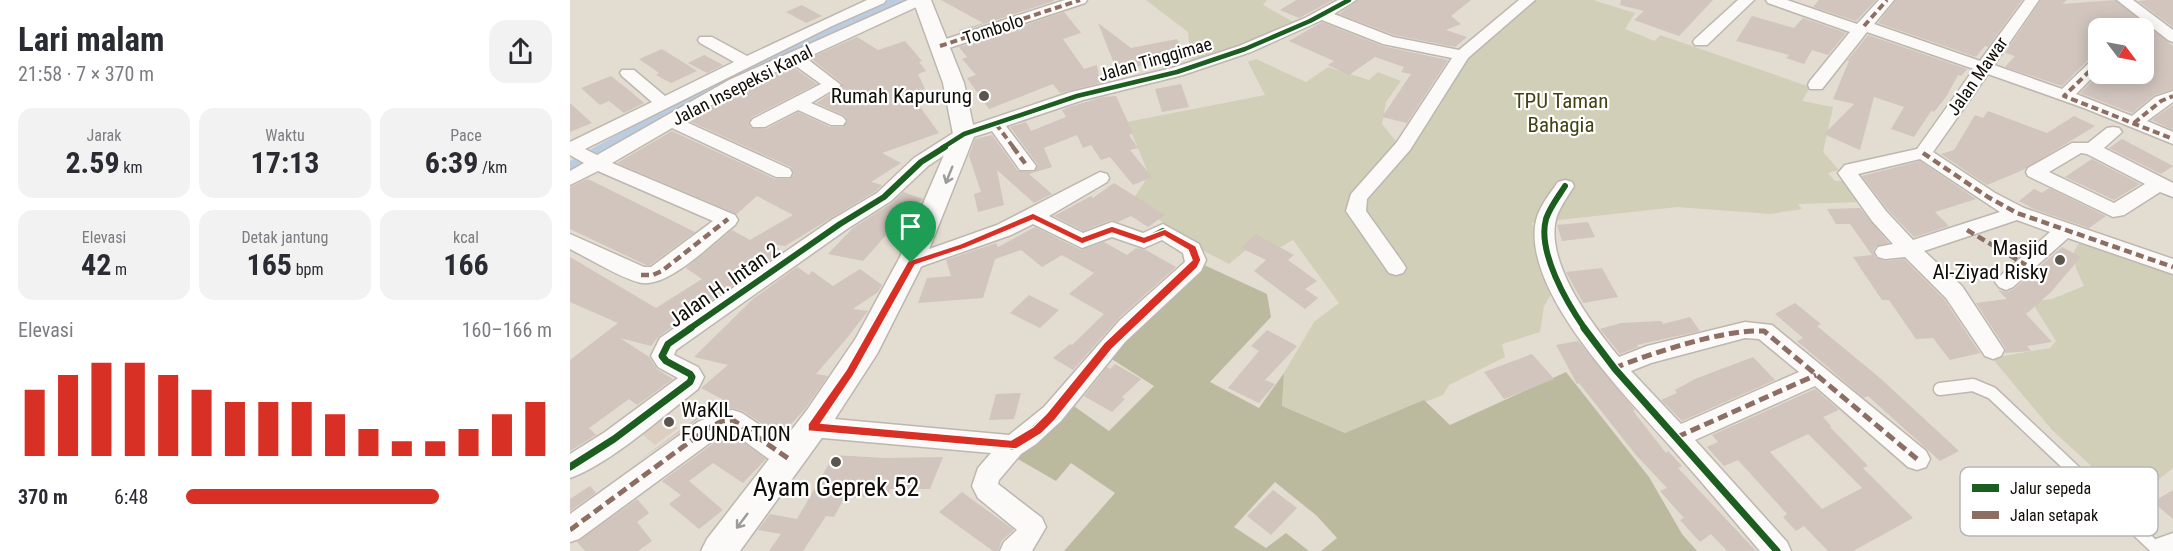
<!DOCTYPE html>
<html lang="id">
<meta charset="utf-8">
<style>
:root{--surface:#fff;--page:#f2f2f3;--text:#2b2b33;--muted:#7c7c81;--accent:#d93025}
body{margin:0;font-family:"Roboto Condensed",sans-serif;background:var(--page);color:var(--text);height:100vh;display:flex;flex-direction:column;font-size:22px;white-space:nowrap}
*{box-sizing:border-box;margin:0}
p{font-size:20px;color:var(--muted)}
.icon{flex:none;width:33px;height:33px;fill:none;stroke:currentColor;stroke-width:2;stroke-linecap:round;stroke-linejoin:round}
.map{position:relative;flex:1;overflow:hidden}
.details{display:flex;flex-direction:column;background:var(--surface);width:570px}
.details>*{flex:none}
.needle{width:39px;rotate:122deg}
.buttons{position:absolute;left:1518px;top:18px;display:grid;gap:12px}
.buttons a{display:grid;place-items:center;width:66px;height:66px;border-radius:12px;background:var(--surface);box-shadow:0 3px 15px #0003;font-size:30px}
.pin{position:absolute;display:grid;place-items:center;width:51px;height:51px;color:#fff;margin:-62px -26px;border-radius:50% 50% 50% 0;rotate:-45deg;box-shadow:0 0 6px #0007}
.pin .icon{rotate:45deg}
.round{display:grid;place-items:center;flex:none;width:63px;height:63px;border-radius:18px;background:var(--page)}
.summary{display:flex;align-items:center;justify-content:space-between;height:102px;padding:0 18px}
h1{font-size:33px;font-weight:700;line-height:45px}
.stats{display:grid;grid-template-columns:repeat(3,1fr);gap:9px;height:102px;padding:6px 18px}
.stats div{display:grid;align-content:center;border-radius:15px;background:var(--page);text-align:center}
.stats b{font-size:30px;font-weight:700}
.stats small{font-size:16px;font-weight:400}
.stats p{font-size:16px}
.chart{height:168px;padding:12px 18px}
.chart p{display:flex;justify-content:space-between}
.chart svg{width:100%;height:108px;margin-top:6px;stroke:var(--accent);stroke-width:6}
ul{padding:0 18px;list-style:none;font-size:20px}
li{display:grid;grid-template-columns:96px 72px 1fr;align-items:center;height:45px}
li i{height:15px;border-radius:8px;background:var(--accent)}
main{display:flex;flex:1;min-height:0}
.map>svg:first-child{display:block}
.commercial{fill:#dccec1}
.green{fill:#d1cfb7}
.forest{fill:#bbba9f}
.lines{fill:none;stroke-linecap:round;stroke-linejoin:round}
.canal{fill:#bccce0;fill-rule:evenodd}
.building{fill:#d1c5be;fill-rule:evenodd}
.service-casing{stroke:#bdb7af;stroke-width:15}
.minor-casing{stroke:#bdb7af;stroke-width:3}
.tertiary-casing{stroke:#bdb7af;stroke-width:3}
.service{stroke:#fbfaf8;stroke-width:12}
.minor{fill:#fbfaf8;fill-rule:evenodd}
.tertiary{fill:#fbfaf8;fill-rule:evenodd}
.quiet-far2{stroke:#8d6e63;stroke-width:4;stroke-dasharray:7 4;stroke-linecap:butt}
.quiet-far1{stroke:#8d6e63;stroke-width:4.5;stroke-dasharray:8 4.5;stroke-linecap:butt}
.quiet{stroke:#8d6e63;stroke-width:5;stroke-dasharray:10 5;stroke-linecap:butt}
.cycleway-far2-casing{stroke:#fff;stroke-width:8}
.cycleway-far1-casing{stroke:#fff;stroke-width:10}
.cycleway-casing{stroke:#fff;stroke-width:10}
.cycleway-far2{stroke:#1b5e20;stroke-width:4.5}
.cycleway-far1{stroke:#1b5e20;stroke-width:6}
.cycleway{stroke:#1b5e20;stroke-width:7}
.oneway{stroke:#9d9b98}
.route{fill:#d93025;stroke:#fff;stroke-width:1.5;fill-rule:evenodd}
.poi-dot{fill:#5a554e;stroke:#fff;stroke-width:2}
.labels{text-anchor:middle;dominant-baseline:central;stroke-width:4.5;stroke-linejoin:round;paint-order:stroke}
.far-street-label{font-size:18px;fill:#110d07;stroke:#fff}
.poi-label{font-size:21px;fill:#110d07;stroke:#fff;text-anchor:end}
.park-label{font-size:21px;fill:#424312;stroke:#fff}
.street-label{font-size:21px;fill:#110d07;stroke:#fff}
.near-poi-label{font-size:26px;fill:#110d07;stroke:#fff}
.key{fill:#fff;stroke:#b8b6b5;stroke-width:1.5}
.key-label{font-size:16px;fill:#110d07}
</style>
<main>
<section class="details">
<div class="summary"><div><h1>Lari malam</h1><p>21:58 · 7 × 370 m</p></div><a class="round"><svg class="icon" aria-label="share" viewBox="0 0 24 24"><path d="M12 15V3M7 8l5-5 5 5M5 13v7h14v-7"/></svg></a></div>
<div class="stats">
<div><p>Jarak</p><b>2.59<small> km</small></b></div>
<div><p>Waktu</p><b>17:13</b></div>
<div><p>Pace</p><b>6:39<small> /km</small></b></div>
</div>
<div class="stats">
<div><p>Elevasi</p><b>42<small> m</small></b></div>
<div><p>Detak jantung</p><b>165<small> bpm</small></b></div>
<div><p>kcal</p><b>166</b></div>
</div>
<div class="chart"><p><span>Elevasi</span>160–166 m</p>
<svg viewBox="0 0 160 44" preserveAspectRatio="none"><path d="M5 44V17M15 44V11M25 44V6M35 44V6M45 44V11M55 44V17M65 44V22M75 44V22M85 44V22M95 44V27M105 44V33M115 44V38M125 44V38M135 44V33M145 44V27M155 44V22"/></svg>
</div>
<ul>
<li><b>370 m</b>6:48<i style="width:69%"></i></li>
</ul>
</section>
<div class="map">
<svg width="1603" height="551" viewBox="0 0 1603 551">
<rect width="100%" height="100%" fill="#e3dcd1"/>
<path class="commercial" d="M88,418L108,428L85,445L72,434Z"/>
<g class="green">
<path d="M576,0H697L693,5L725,23L676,45L621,63L618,32Z"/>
<path d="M959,0H1023L1065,13L1055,29L1085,41L1090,35L1240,87L1232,101L1263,107L1253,152L1269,170L1258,173L1265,181L1279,180L1292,202L1228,204L1232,209L1201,214L1107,207L962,223L982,293L974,306L970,332L932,344L935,357L879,385L873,395L775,433L712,406L714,373L744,322L769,303L723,240L707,249L692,237L659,264L634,251L562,201L579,175L557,122L695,95L678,62L686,59L736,82L758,67L799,80L808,72L831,81L816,102L812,124L829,145L908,46Z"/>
<path d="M1512,239L1603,268V468L1561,502L1482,430L1422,358L1480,348L1486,341L1461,301L1482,299L1514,286L1506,268L1504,251Z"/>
</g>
<path class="forest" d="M632,264L697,294L701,317L640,382L689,408L714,373L712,406L775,433L854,400L880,425L996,372L1079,477L1112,534L1127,551H751L767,538L747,516L705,482L664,527L696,548L716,533L739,551H494L545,493L501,463L486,481L446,458L501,404L539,431L584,386L537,356Z"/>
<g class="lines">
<path class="canal" d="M319,0H337L163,82L0,173V161L153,76Z"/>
</g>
<g class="building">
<path d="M371,0H483L484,1L390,32L389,30L413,23Z"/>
<path d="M726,0H763L729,18L710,10Z"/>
<path d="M788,0H901L881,16L891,24L876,30L897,37L885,47L824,35L769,14Z"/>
<path d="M1051,0H1143L1109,36L1064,20L1074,11L1050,5Z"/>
<path d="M1249,0H1306L1286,21L1243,7Z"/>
<path d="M1326,0H1452L1418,47L1415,46L1406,57L1308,23Z"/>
<path d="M1471,0H1497L1492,4L1545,0L1603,46V89L1584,95L1562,113L1510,93L1530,74H1574V28H1528V56L1520,58L1492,86L1435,67L1445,56L1435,53Z"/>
<path d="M1578,0H1603V27L1568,1Z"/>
<path d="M232,5L252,16L236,23L216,12Z"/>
<path d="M494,12L511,33L493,39L514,69L527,65L530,83L490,93L483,84L419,109L397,78L406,75L392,59L397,57L389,47Z"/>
<path d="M1182,16L1224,28L1233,18L1276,33L1258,55L1242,50L1234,64L1216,58L1219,55L1166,41Z"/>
<path d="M752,22L812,46L878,60L837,123L812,117L841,74L831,72L834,67L805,57L779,75L758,65L764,61L719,41Z"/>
<path d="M528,23L561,48L607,39L616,56L547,71Z"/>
<path d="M1298,35L1397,69L1391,76L1388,75L1376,97L1364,112L1361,111L1344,137L1321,129L1334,107L1304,97L1290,150L1254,134L1284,104L1263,99L1279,61H1277Z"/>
<path d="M287,37L308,50L335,41L352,61L349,62L356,71L348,74L355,89L340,93L369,133L312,153L331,163L301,182L312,185L306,191L215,246L202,244L210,249L203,253L207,255L89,336L81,346L50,338L79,357L87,369L103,379L67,405L59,399L19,428L26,435L0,451V360L48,323L0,302V257L86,308L132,279L116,268L162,230L180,240L223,215L187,196L167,214L47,163L102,131L205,179H220L224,174L221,167L119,121L172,90L223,67L247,84L182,117L178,123L181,128L196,129L228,112L260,127H273L278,121L275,116L246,103L272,87V83L240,58Z"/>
<path d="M92,49L127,71L101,83L86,75L89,73L69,59Z"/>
<path d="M134,55L153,65L137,73L118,63Z"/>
<path d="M41,76L60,91L74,103L54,113L39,101L30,105L11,88Z"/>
<path d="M611,84L619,107L592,112L585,89Z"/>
<path d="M546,96L563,133L559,135L568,148L560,150L582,177L563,185L540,157L531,160L521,145L513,148L507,135L474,148L482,167L459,174L482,194L464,203L427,170L434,205L408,212L404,194L411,192L399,156L405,139L422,135L448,171L464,172L468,165L440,127L456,122L461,131L496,117L492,110L499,107L533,97Z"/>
<path d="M0,103L22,123L0,132Z"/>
<path d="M1603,105V130L1582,120Z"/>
<path d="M1418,111L1477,133L1504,116L1525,126L1453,170L1417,185L1371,154L1384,150L1405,115L1413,118Z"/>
<path d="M1552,139L1603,166L1591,174L1539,148Z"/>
<path d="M1522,159L1570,184L1544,200L1495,177Z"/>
<path d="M1350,161L1406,199L1365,212L1379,226L1344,237L1318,210L1292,176Z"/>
<path d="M17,179L20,180L125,232L80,265H76L0,229V187Z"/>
<path d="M544,183L595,215L578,227L561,216L548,222L541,220L513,231L484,216L521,196L523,198Z"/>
<path d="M1479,188L1536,216L1519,228L1466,210L1449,201L1464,189L1472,193Z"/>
<path d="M333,192L353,199L332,218L339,220L322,234L318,233L293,261L258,254L283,228L322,203Z"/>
<path d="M1290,208L1319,243L1306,246L1303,251L1306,258L1315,261L1334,259L1374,299L1410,353L1380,360L1363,338L1346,339L1319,300H1312L1283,257L1302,255L1280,224H1266L1257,209Z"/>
<path d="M1018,222L1025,237L992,241L987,225Z"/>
<path d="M465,227L511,250L534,242L557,255L566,248L576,250L606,267L549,318L503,370L483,358L500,344L502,345L534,314L499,294L524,273L492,255L472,267L451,250L425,259L413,298L348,303L357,278L381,276L376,260L426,243L428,247Z"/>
<path d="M686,234L724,255L718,260L747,281L735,289L748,298L735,309L684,271L696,260L671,248Z"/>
<path d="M1492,247L1511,257L1481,292L1456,314L1482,342L1457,346L1461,351L1435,353L1436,349L1406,303L1437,299L1428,290L1437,292L1444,289Z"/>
<path d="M227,267L239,275L242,271L263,286L290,269L312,285L308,292L283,309L298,311L277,338L246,374L258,376L235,409L210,436L173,411L163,408L151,409L127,420L67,462L152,399L131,388L158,365L124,357L183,299Z"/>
<path d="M1032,268L1048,297L1013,303L996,272Z"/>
<path d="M459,295L489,310L470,328L440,313Z"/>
<path d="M1225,303L1251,324L1247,326L1310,378L1389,451L1370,461L1298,396L1294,398L1227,341L1233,338L1205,314Z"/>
<path d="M1120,317L1130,331L1067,345L1068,347L1050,354L1030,329L1051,323L1091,321L1093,324Z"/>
<path d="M697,330L727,346L695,380L705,384L689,403L658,388L689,351L681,346Z"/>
<path d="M1008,341L1065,410L1063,411L1096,453L1098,451L1112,466L1108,468L1186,551H1157L1141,534L1130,542L1110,520L1114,518L1090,491L1097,488L1066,455L1009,383L1007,384L986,345Z"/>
<path d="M962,354L984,379L934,399L914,372Z"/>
<path d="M1183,357L1205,380L1112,421L1091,400L1107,393L1105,390L1125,379Z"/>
<path d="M545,364L571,379L552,397L555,399L542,412L514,396L537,367L540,369Z"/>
<path d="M1245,389L1269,410L1253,417L1261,426L1260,427L1298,466L1293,468L1343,518L1283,551H1258L1234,526L1226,531L1213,517L1217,514L1168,460L1154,466L1137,447L1148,442L1142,435ZM1238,434L1292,488L1252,509L1200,452Z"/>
<path d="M451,393L444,419L419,420L426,394Z"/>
<path d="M159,432L196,459L173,483L143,463L119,481L153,510L129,529L99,504L111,495L92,481Z"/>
<path d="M264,455L315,458L373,457L360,489H320L318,495L274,499L264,517L256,516L233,551H199L211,534L188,530L200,514L227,519Z"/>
<path d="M20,486L26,493L0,511V499Z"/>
<path d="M703,490L727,508L701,535L677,516Z"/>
<path d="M1603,490V519L1583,502Z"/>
<path d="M392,492L444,530L432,540L428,551H423L369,512Z"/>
<path d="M67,499L79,513L67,522L82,541L68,551H15L7,542Z"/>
</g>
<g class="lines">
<g class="service-casing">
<path id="service" d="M1370,389L1403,385L1422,393L1589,551"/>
</g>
<g class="minor-casing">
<g id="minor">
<path d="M297,0H316L314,3L262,26L15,149L27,155L159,80L338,0H357L355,3L236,58L271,85L241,103L273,117L276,121L273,125H261L228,110L195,127H183L180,123L183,119L251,84L223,64L171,88L114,121L220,169L222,173L220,177H206L102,128L42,163L165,215L168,220L165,225C143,242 101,286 72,283C54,280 18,258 0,249V234L74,267H81L143,221L28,171L0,185V171L14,163L0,155V142L82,102L52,76L50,73L52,70H64L95,96L164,62L130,43L128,40L130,37H142L177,56Z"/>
<path d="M495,0H517L515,3L376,49L370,51L362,46L364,43Z"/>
<path d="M768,0H786L764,14L823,37L889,50L949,0H965L898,58L840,150L797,199L796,211L833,263L836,268L833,273L826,275L819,273L776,211L781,194L827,142L882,58L813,44L752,20L681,52L613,75L513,100L436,126L466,166L464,170H450L422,131L400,138L358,166L321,201L277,229L106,350L104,355L128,367L134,377L128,389C94,415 40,464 0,478V454L35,432L108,378L88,367L81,356L90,338L263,219L307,193L344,158L388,130L501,92L602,68L669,46L735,18Z"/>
<path d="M1168,0H1184L1137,45H1125L1123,42L1125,39Z"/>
<path d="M1196,0H1217L1287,24L1309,0H1324L1304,24L1410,61L1455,0H1469L1424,65L1492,89L1522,60L1528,58V72L1506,94L1562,116L1585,97L1603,91V102L1577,121L1603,132V144L1514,108L1418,74L1363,152L1425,193L1454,208L1603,259V274L1498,238L1443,287L1436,290L1429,287L1425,282L1429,277L1480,232L1447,220L1354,251L1392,286L1434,350L1431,356L1423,359L1415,356L1376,298L1335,257L1315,259L1308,257L1305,252L1308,247L1323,244L1302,221L1268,173L1275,165L1347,149L1404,69L1297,32L1252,89H1240L1238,85L1240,81L1280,32L1198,3ZM1350,159L1430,212L1343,240L1316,211L1288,174Z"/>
<path d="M1547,0H1563L1603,30V42L1598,40Z"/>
<path d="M1543,127L1549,128L1552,132L1534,148L1603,183V197L1590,192L1554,215L1543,217L1458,176L1456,172L1458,168L1502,143H1518L1537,128ZM1511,153L1517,154L1575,184L1544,203L1479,172Z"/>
<path d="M530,172L537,174L539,178L537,182L479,216L513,233L542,222L573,233L593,224L629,244L636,260L631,271L555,342L491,421L466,444L451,454L429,480L428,484L472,518L476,527L462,551H430L434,542L447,530L408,498L402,486L408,468L421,453L242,437L233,434L230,427L233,420L242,417L439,435L474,407L550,320L615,262L613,253L592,240L574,248L542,237L512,248L463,224L441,235L341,270L334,268L331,263L334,258L427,225Z"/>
<path d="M995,180L1002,182L1004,186C997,198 987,210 985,224C979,268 1022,324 1049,357L1077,346L1175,322L1202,325L1356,451L1360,459L1356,467L1347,470L1338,467L1245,386L1125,440L1217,542L1221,551H1190C1160,516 1131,481 1101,447C1057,397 957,297 965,226C967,209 979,195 988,182ZM1175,338L1189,339L1229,372L1111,424L1061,371L1081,363Z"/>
<path d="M163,410L172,413L228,451L232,459L228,467L219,470L210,467L159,430L156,431L9,539L0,542V514L128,422L152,411Z"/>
</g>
</g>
<g class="tertiary-casing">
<g id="tertiary">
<path d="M343,0H361L394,83L405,134L356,257L307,354L259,428L170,551H131L137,539L237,410L286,338L330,257L383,134L373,83Z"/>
<path d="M1603,533V551H1580L1586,539Z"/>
</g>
</g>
<use href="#service" class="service"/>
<use href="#minor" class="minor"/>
<use href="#tertiary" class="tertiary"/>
<g class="quiet-far2">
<path d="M1294,26L1317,0"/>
<path d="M370,46L510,0"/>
<path d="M1528,63L1494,96L1603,139"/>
<path d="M1564,123L1591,101L1603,96"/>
<path d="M426,124L444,148"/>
</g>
<g class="quiet-far1">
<path d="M443,147L457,166"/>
<path d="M1353,153L1418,197L1447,213L1603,267"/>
<path d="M1397,230L1456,265"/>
<path d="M71,275H83L92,271L158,219"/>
</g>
<g class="quiet">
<path d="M1044,368C1083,353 1153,329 1194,331L1347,459"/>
<path d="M1107,437L1246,375"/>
<path d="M0,530L137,429L152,421L163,420L219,459"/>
</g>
<g class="cycleway-far2-casing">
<path id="cycleway-far2" d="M372,148L394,134L507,96L607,72L675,49L740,21L779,0"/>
</g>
<g class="cycleway-far1-casing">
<g id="cycleway-far1">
<path d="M995,186C988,197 980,207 976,219C967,252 997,303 1015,329"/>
<path d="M463,216L512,241L542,229L574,241L593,231C606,239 630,248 624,266L554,329"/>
<path d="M119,329L270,224L314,197L351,162L375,147"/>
</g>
</g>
<g class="cycleway-casing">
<g id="cycleway">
<path d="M1014,328L1045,369L1207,551"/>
<path d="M442,446C489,416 517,367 556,328"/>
<path d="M0,467L44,439L120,382L122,377L120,374L96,361L92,356L98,344L121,328"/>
</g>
</g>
<use href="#cycleway-far2" class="cycleway-far2"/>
<use href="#cycleway-far1" class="cycleway-far1"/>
<use href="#cycleway" class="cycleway"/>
</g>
<defs><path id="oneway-shaft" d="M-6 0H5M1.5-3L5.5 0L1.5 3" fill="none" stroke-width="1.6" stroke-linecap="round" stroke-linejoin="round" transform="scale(1.5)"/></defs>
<g class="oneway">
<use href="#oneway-shaft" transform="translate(379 175) rotate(112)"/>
<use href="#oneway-shaft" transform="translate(172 521) rotate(127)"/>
</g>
<path class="route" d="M463,213L512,237L542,226L574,237L595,229L626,246L631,260L627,268L542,349L485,420L471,434L446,449L238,431V424L276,370L338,261L390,244ZM463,220L512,244L542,233L574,244L594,236L618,250L622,260L534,343L477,413L463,427L441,440L251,423L283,376L345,265L396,248Z"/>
<g class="poi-dot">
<circle cx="414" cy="96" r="6"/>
<circle cx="1490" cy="260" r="6"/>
<circle cx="99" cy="422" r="6"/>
<circle cx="266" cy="462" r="6"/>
</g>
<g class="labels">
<g class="far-street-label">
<text transform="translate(423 29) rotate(-18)">Tombolo</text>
<text transform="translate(585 59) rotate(-16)">Jalan Tinggimae</text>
<text transform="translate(1407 76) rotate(-55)">Jalan Mawar</text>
<text transform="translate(172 85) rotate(-27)">Jalan Insepeksi Kanal</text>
</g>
<g class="poi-label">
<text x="402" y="96">Rumah Kapurung</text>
<text x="1478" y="248">Masjid<tspan x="1478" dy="24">Al-Ziyad Risky</tspan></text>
<text x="111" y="410" text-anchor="start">WaKIL<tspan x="111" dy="24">FOUNDATI0N</tspan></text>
</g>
<g class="park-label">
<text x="991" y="101">TPU Taman<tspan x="991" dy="24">Bahagia</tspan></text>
</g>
<g class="street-label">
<text transform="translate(154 285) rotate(-35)">Jalan H. Intan 2</text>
</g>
<g class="near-poi-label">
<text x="266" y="487">Ayam Geprek 52</text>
</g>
</g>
<rect x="1390" y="467" width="198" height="69" rx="9" class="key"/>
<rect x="1402" y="484" width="27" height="8" fill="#1b5e20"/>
<rect x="1402" y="511" width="27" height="8" fill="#8d6e63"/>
<g class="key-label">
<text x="1440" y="494">Jalur sepeda</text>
<text x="1440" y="521">Jalan setapak</text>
</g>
</svg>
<div class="buttons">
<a><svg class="needle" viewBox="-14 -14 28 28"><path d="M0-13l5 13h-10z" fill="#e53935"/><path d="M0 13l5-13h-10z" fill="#7c7c81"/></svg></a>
</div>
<div class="pin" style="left:341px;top:263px;background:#1e9e55"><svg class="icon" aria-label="arrive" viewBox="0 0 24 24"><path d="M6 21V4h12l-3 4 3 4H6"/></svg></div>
</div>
</main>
